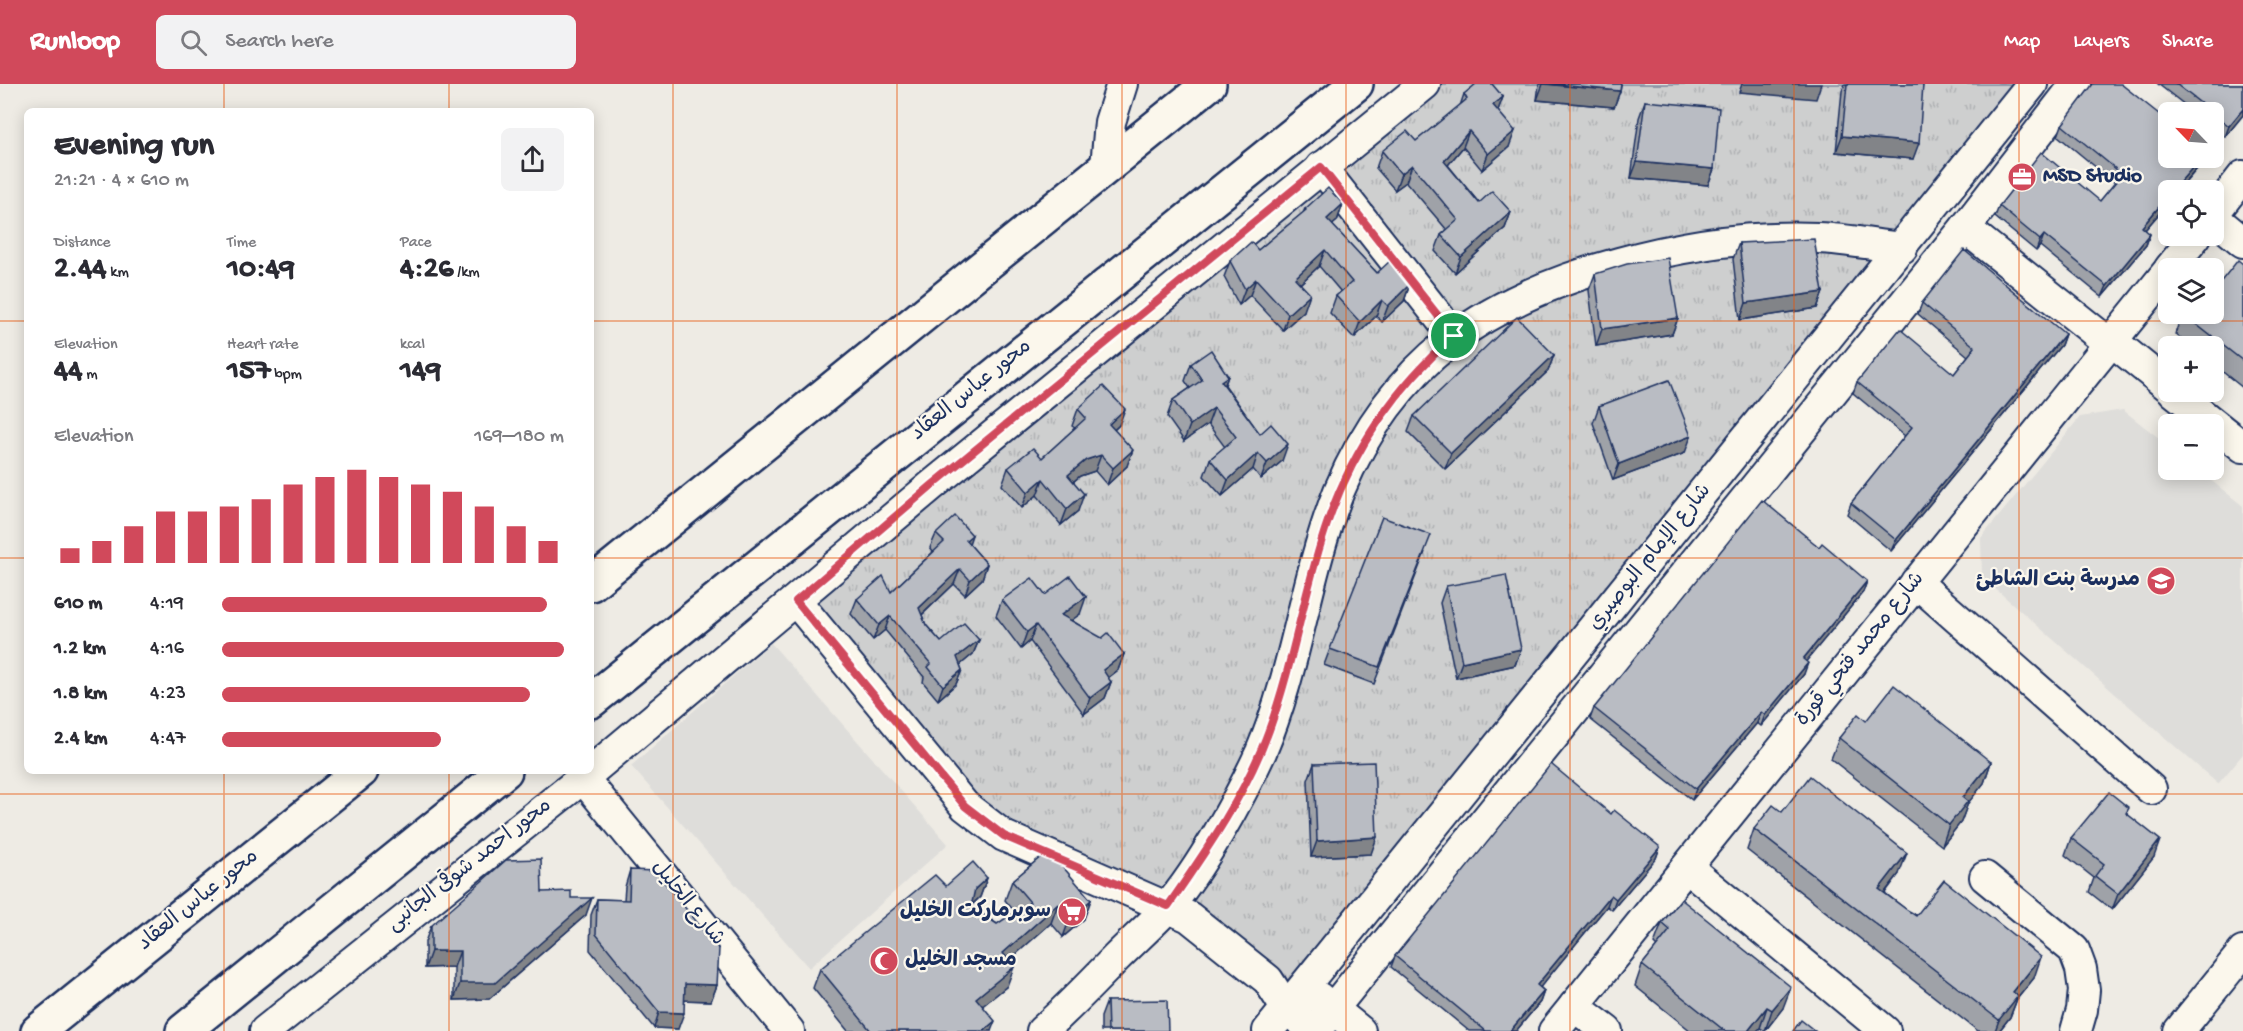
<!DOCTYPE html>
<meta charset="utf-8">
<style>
:root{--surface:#fff;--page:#f2f2f3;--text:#2b2b33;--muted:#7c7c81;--accent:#d1495b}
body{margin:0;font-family:"Gochi Hand","Playpen Sans Arabic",sans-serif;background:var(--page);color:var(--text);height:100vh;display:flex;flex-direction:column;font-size:22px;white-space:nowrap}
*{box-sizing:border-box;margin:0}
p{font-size:20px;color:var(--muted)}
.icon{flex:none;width:33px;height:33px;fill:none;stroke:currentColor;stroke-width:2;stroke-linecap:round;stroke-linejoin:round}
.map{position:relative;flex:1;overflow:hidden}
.drawer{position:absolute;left:24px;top:24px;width:570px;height:666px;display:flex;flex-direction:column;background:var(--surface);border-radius:9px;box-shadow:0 3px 15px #0003}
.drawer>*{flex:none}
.needle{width:39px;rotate:295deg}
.tools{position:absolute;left:2158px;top:18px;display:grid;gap:12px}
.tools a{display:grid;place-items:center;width:66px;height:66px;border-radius:9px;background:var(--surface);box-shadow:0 3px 15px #0003;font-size:30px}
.pin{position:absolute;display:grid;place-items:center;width:51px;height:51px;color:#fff;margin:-26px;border:3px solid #fff;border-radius:50%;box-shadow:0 2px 6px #0007}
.round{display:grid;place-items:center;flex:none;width:63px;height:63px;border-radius:9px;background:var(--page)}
.overview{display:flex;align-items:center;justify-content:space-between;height:102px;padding:0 30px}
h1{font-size:33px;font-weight:700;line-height:45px}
.metrics{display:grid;grid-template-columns:repeat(3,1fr);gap:9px;height:102px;padding:6px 30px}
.metrics div{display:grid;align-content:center}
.metrics b{font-size:30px;font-weight:700}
.metrics small{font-size:16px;font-weight:400}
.metrics p{font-size:16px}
.chart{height:168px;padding:12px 30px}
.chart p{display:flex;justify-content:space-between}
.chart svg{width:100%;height:108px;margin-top:6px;stroke:var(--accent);stroke-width:6}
ul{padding:0 30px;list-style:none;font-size:20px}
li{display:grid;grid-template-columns:96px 72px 1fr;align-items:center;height:45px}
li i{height:15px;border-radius:8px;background:var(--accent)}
header{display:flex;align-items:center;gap:36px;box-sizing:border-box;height:84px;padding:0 30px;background:var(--accent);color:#fff}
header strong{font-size:28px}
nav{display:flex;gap:33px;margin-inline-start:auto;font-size:21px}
.search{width:420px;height:54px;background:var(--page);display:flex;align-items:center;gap:15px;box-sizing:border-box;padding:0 21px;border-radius:9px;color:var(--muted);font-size:22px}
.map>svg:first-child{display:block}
.built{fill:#deddda}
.grass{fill:url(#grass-tufts);stroke:#747f96;stroke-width:1.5}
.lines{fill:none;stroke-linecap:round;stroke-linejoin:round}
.minor-casing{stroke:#1b2f5e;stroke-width:34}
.major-casing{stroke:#1b2f5e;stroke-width:38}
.minor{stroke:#fbf7ec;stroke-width:30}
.major{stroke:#fbf7ec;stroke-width:33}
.wall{fill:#9fa2a8;stroke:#1b2f5e;stroke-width:1.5}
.shaded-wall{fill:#828488;stroke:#1b2f5e;stroke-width:1.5}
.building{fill:#b9bcc3;stroke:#1b2f5e;stroke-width:1.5}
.route-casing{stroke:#fff;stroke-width:12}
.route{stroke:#d1495b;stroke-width:8}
.grid{fill:none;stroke:#e8590c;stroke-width:1.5;stroke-opacity:0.55}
.labels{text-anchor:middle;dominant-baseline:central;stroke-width:4.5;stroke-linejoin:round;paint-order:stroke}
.poi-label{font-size:21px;font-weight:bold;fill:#1b2f5e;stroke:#fbf7ec;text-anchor:start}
.street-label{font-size:21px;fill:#1b2f5e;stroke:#fbf7ec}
</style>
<header>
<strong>Runloop</strong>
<div class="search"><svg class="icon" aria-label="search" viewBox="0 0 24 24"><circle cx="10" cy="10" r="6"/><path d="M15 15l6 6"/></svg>Search here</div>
<nav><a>Map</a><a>Layers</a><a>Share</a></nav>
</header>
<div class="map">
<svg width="2243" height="947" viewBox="0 0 2243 947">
<defs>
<pattern id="grass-tufts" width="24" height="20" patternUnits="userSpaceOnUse" patternTransform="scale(1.5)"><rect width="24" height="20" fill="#cecfcf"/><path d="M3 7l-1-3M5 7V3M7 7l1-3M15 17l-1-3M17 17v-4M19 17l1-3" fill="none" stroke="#b0b2b4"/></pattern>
</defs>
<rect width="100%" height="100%" fill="#eeebe4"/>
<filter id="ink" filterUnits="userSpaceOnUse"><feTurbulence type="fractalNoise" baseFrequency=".0167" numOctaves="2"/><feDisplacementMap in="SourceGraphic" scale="12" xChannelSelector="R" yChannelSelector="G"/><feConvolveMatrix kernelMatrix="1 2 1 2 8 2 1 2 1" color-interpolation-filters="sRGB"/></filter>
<g filter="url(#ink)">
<g class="built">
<path d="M2123,326L2169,362V386H2198L2243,422V670L2218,700L1982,493L1981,454L2080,333Z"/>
<path d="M771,559L948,760L809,884L631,682Z"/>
</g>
<path class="grass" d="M1425,0H2032L1304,902L1268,896L1199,840L1004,752L796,517Z"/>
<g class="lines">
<g class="minor-casing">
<g id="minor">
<path d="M1106,82L1110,38L1122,0"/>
<path d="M1321,83L1454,252"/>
<path d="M2214,129L2243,92"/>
<path d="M2214,134L2243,158"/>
<path d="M1965,144L2110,260"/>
<path d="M2170,184L2196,152"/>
<path d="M2112,257L2169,303"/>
<path d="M2174,308L2243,363"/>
<path d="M1916,498L2151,705"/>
<path d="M796,517L965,722L1004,752L1189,833L1268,896L1286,924L1300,936"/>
<path d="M583,694L789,947"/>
<path d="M1688,784L1885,947"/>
<path d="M1985,793L2074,866L2081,885L2084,906L2082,926L2076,947"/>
<path d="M1318,913L1360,947"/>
<path d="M1574,922L1607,947"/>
<path d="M265,947L583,694L931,402L1425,0"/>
<path d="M1042,947C1068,924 1092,899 1116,874C1133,857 1151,841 1167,824C1200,786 1240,714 1261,668C1297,584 1305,492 1339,407C1394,276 1486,215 1619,179C1684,161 1750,151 1818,154C1846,155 1874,161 1902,164"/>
<path d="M1268,947L2032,0"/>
<path d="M1315,947L1965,144L2076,0"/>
<path d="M1554,947L2169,186"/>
<path d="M2179,947L2243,868"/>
</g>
</g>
<g class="major-casing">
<g id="major">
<path d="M591,500L1209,0"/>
<path d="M591,617L1356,0"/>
<path d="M38,947L361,687"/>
<path d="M183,947L505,687"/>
</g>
</g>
<use href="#minor" class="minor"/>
<use href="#major" class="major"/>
</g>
<g class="wall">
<path d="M1539,0H1621L1620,7L1614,23L1537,16Z"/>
<path d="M1845,0H1923L1913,75L1836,68L1842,7Z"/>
<path d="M2158,0H2243V31L2225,53L2214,44V28H2194Z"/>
<path d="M1464,10L1503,13L1498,26L1509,63L1482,86L1463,63L1448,81L1479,119L1511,128L1505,144L1455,189L1435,167L1441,151L1447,146L1406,98L1395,106L1376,84L1382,67L1416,57L1460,22Z"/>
<path d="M1645,17L1714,85L1708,101L1631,94L1639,34Z"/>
<path d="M2062,41L2169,74H2204L2202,79L2145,146L2150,150L2146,161L2102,213L2040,162L2036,167L1995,133L1999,122L2100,117L2115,99L2058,52Z"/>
<path d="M1343,120L1337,137L1332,141L1377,189L1410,200L1404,217L1382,238L1376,232L1354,254L1330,229L1336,212L1341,208L1319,182L1300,200L1304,227L1283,246L1250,211L1239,221L1224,193L1230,177L1258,166L1303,129L1305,125Z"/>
<path d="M1739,159L1823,208L1817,224L1740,236L1733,175Z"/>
<path d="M2243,180V304L2214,281V262H2191L2175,250L2182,230H2214Z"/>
<path d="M1595,190L1678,234L1672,250L1596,262L1589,206Z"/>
<path d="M1922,219L2065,250L2061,261L1891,467L1847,430L1851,419L1905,352L1853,309L1857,298L1954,290L1968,272L1918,230Z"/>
<path d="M1554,271L1548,287L1445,385L1408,348L1414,332Z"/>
<path d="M1191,280L1228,292L1225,301L1260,350L1282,377L1261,395L1253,385L1222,412L1204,392L1210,375L1225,363L1208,340L1184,357L1167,333L1173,316L1190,304L1185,297Z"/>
<path d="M1599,322L1685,369L1613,396L1593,339Z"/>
<path d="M1078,325L1119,341L1114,346L1127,382L1107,401L1095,387L1080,392L1073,398L1078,427L1061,441L1037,411L1022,424L1002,401L1008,384L1042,374L1075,344L1072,342Z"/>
<path d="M936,450L969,460L987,480L982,495L965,511L954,500L922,531L926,541L941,558L979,556L973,570L960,581L962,586L956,600L938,616L923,598L924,593L885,546L873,556L851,530L857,515L891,508L933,468L930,464Z"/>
<path d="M1819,463L1867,497L1863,508L1806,577L1804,590L1761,642L1757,639L1692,716L1590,635L1594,624Z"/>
<path d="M1425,468L1374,600L1324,581L1330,565Z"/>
<path d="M1446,502L1521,565L1515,581L1456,594L1440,519Z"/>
<path d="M1045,511L1080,530L1071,536L1124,570L1118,586L1108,594L1111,598L1105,614L1084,630L1030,557L1021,565L996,532L1002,516Z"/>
<path d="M1866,637L1991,678L1984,699L1968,719L1961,738L1942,762L1831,675L1839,654Z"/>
<path d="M1314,680L1371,770L1311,773L1308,696Z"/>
<path d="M1782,728L1899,790L1885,809L1907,826L2034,894L2017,915L2010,933L1999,947H1978L1747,766L1754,745Z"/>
<path d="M1611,730L1660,763L1656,774L1612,826L1607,822L1540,903L1544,907L1540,918L1516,947H1469L1391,883L1395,872Z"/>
<path d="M2127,730L2154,773L2112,826L2089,808L2094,794L2065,771L2071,754Z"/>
<path d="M1047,768L1084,835L1063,853L1051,839L1009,876L1007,902L982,922L991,947H848L813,904L820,885L946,802L987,794L980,813L972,821L971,823L997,840L1015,828L1005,816L1012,797Z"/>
<path d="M630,786L717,901L711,917L685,916L678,945L654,944L590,866L591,831L597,815L624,816L625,803Z"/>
<path d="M542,808L571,814L586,831L489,915L454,916V883L425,884V858L431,842Z"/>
<path d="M1662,839L1783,924L1765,947L1760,944L1757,947H1691L1635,902L1642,881L1657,863L1654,860Z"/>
<path d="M1107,917L1168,947H1101V933Z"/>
</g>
<g class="shaded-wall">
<path d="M1543,0L1620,7L1614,23L1537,16Z"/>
<path d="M1742,0H1821L1816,15L1739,8Z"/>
<path d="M1503,13L1497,29L1493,21Z"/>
<path d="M2243,25V31L2225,53L2229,42Z"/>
<path d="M1469,47L1463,63L1438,93L1444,77Z"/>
<path d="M1515,47L1509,63L1482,86L1488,70Z"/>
<path d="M1842,52L1919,59L1913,75L1836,68Z"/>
<path d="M2201,74H2204L2202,79L2178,106H2173Z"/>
<path d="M1637,78L1714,85L1708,101L1631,94Z"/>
<path d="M1412,81L1406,98L1395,106L1401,90Z"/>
<path d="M2169,111V118L2138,154L2142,143Z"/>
<path d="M1343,120L1337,137L1321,151L1327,135Z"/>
<path d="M1511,128L1505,144L1455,189L1461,173Z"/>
<path d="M2150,150L2146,161L2102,213L2107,202Z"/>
<path d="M2044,151L2040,162L2036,167L2040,156Z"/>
<path d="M1325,166L1319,182L1289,210L1295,194Z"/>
<path d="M1256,195L1250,211L1239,221L1245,205Z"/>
<path d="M1410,200L1404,217L1382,238L1388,222Z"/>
<path d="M1823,208L1817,224L1740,236L1746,219Z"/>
<path d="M1310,210L1304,227L1283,246L1288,230Z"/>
<path d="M1382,216L1376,232L1354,254L1360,238Z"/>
<path d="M1678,234L1672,250L1596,262L1602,245Z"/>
<path d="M2065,250L2061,261L1891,467L1896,456Z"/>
<path d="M1554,271L1548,287L1445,385L1451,369Z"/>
<path d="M1228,292L1222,308L1221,297Z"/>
<path d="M1214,324L1208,340L1184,357L1190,341Z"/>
<path d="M1125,325L1119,341L1103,356L1109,340Z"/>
<path d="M1691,352L1685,369L1613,396L1619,380Z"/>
<path d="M1288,360L1282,377L1261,395L1267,379Z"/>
<path d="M1133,366L1127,382L1107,401L1113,384Z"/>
<path d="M1258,369L1253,385L1222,412L1228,396Z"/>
<path d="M1101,371L1095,387L1080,392L1062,407L1068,391L1086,376Z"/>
<path d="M1043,395L1037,411L1022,424L1028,408Z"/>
<path d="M1084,410L1078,427L1061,441L1067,425Z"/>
<path d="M972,451L967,466L966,456Z"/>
<path d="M987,480L982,495L965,511L970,496Z"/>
<path d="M960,485L954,500L913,539L919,524Z"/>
<path d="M1867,497L1863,508L1799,586L1803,575Z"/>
<path d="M1086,513L1080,530L1056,548L1061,531Z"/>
<path d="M890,532L885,546L873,556L879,541Z"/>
<path d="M1036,541L1030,557L1021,565L1027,548Z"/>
<path d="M979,556L973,570L952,588L957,573Z"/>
<path d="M1521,565L1515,581L1456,594L1462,578Z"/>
<path d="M1124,570L1118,586L1097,602L1103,586Z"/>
<path d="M1808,579L1804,590L1761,642L1765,631Z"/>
<path d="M962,586L956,600L938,616L943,602Z"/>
<path d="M1111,598L1105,614L1084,630L1090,614Z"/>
<path d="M1761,628L1757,639L1692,716L1696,705Z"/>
<path d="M1991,678L1984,699L1968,719L1961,738L1942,762L1949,741L1963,713Z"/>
<path d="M1377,753L1371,770L1311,773L1317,757Z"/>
<path d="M2160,756L2154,773L2112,826L2118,810Z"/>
<path d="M1660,763L1656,774L1612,826L1616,815Z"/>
<path d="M1907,769L1899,790L1871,826L1879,805Z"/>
<path d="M987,794L980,813L968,824L975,805Z"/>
<path d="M1611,811L1607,822L1533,912L1537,901Z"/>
<path d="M592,814L586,831L489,915L454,916L460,899Z"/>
<path d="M1091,816L1084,835L1063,853L1070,834Z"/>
<path d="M1058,820L1051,839L996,888L1003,869Z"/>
<path d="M431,867H460L454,883L425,884Z"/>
<path d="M2041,873L2034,894L2017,915L2010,933L1999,947H1995L1999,936L2013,908Z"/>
<path d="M1014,883L1007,902L969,933L976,914Z"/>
<path d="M685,900L717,901L711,917L680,916Z"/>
<path d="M1791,903L1783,924L1765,947L1772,926Z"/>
<path d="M1544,907L1540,918L1516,947H1510Z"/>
<path d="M1767,923L1760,944L1757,947H1748Z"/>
<path d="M659,928L684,929L678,945L654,944Z"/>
<path d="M995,937L991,947H983Z"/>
</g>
<g class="building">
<path d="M1476,0H1492L1503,13L1493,21L1515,47L1488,70L1469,47L1444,77L1479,119L1492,107L1511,128L1461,173L1441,151L1458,136L1412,81L1401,90L1382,67L1407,47L1416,57L1467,15L1464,10Z"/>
<path d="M1548,0H1621L1620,7Z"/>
<path d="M1847,0H1923L1919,59L1842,52Z"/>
<path d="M2093,0H2121L2169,38V74H2201L2173,106H2169V111L2142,143L2150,150L2107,202L2044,151L2040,156L1999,122L2041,68L2100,117L2122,90L2062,41Z"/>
<path d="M2176,0H2243V25L2229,42L2214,30V28H2212Z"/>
<path d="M1645,17L1719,24L1714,85L1637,78Z"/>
<path d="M1328,104L1343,120L1327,135L1377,189L1391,176L1410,200L1388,222L1382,216L1360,238L1336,212L1352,198L1325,166L1295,194L1310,210L1288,230L1256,195L1245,205L1230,177L1251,158L1258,166L1306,126L1305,125Z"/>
<path d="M1814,155L1823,208L1746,219L1739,159Z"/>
<path d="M1964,166L2065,250L1896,456L1851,419L1912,343L1857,298L1900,245L1954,290L1975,263L1922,219Z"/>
<path d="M1668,174L1678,234L1602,245L1595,190L1627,180Z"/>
<path d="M2238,176L2243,180V277L2183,230H2214V206Z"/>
<path d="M1517,233L1554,271L1451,369L1414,332Z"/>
<path d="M1211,266L1228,292L1221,297L1260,350L1271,340L1288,360L1267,379L1258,369L1228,396L1210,375L1236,353L1214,324L1190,341L1173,316L1202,296L1191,280Z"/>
<path d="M1669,296L1691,352L1619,380L1599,322Z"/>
<path d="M1103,302L1125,325L1109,340L1133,366L1113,384L1101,371L1086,376L1068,391L1084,410L1067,425L1043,395L1028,408L1008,384L1033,364L1042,374L1086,334L1078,325Z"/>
<path d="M1762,416L1819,463L1822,459L1867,497L1803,575L1808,579L1765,631L1761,628L1696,705L1594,624Z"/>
<path d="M955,432L972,451L966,456L987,480L970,496L960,485L919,524L926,541L941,558L964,539L979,556L957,573L962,586L943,602L928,583L931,580L890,532L879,541L857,515L883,492L891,508L944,458L936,450Z"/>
<path d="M1382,433L1431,451L1379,583L1330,565Z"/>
<path d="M1506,491L1521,565L1462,578L1446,502Z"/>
<path d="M1070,492L1086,513L1061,531L1102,554L1108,549L1124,570L1103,586L1111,598L1090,614L1036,541L1027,548L1002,516L1032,494L1045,511Z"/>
<path d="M1894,601L1991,678L1963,713L1968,717L1949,741L1839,654L1858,630L1866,637Z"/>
<path d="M1374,678L1377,753L1317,757L1314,680Z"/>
<path d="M1551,680L1611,730L1614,726L1660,763L1616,815L1611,811L1537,901L1544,907L1510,947H1486L1395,872Z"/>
<path d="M1810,692L1907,769L1879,805L1907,826L1916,832L1944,796L2041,873L2013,908L2018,912L1999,936L1754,745L1773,721L1782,728Z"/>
<path d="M2109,708L2129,724L2126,729L2160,756L2118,810L2095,792L2104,780L2071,754Z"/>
<path d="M1047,768L1052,770L1091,816L1070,834L1058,820L1003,869L1014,883L976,914L995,937L983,947H871L820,885L935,791L946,802L973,778L987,794L975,805L971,823L997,840L1030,818L1012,797Z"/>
<path d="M541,775L542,808L571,807V814H592L495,899H460V867H431V842L506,776Z"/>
<path d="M630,786L655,787L719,865L717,901L685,900L684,929L659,928L596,850L597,815L629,816Z"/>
<path d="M1681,815L1791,903L1772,926L1767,923L1748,947H1725L1642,881L1670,846L1662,839Z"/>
<path d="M1167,916L1168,947H1108L1107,917Z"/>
<path d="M1801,936L1815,947H1793Z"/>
</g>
</g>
<g class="lines" filter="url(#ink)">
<g class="route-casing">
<path id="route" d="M1321,83L1454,252C1396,303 1354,363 1328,437C1304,505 1294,578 1269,646C1246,710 1206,767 1168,822L1004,752L965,722L796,517L931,402Z"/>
</g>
<use href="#route" class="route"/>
</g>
<path class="grid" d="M224,0V27M449,0V27M673,0V947M897,0V947M1122,0V947M1346,0V947M1570,0V947M1794,0V947M2019,0V947M0,237H27M591,237H2243M0,474H27M591,474H2243M224,687V947M449,687V947M0,710H2243"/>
<defs>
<g id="office-disc" transform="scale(1.5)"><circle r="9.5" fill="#d1495b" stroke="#fbf7ec"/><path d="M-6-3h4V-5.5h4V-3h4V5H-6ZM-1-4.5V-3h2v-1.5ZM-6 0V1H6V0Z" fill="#fff"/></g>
<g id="school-disc" transform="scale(1.5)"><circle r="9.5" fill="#d1495b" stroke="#fbf7ec"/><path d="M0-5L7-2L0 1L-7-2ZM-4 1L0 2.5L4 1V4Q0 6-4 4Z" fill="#fff"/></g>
<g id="supermarket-disc" transform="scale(1.5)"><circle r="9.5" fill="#d1495b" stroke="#fbf7ec"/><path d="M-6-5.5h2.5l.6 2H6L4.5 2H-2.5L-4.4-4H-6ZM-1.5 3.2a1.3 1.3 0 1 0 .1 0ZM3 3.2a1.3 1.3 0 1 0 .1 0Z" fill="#fff"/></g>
<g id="mosque-disc" transform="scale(1.5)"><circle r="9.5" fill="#d1495b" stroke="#fbf7ec"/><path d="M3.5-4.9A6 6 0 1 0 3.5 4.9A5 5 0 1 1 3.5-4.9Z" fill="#fff"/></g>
</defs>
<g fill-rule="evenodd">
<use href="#office-disc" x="2022" y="93"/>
<use href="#school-disc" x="2161" y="497"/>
<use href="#supermarket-disc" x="1072" y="828"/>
<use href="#mosque-disc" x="884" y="877"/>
</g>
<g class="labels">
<g class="poi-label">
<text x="2043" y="93">MSD Studio</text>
<text x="2140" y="497" text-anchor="end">مدرسة بنت الشاطئ</text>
<text x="1051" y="828" text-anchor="end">سوبرماركت الخليل</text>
<text x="905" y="877">مسجد الخليل</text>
</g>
<g class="street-label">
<text transform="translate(972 307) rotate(-39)">محور عباس العقاد</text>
<text transform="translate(1651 474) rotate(-51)">شارع الإمام البوصيري</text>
<text transform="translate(1861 566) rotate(-51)">شارع محمد فتحي قورة</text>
<text transform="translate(470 782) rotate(-38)">محور احمد شوقى الجانبى</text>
<text transform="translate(199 817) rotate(-39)">محور عباس العقاد</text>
<text transform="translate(687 820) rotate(51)">شارع الخليل</text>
</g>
</g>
</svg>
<div class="tools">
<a><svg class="needle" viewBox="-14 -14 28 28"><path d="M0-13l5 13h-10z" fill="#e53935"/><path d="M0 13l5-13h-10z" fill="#7c7c81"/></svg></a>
<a><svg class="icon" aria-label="locate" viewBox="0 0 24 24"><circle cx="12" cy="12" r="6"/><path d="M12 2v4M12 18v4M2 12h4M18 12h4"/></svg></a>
<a><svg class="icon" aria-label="layers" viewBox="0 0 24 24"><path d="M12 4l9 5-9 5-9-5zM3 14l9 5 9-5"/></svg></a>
<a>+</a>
<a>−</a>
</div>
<div class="pin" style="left:1454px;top:252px;background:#1e9e55"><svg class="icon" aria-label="arrive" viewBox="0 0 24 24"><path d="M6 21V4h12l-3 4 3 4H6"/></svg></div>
<section class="drawer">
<div class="overview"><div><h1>Evening run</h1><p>21:21 · 4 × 610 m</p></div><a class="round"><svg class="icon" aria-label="share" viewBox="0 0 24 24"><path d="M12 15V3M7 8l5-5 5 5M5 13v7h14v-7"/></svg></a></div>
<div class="metrics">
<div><p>Distance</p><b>2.44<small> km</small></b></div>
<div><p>Time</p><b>10:49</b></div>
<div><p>Pace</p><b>4:26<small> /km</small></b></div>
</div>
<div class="metrics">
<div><p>Elevation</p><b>44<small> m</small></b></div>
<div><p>Heart rate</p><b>157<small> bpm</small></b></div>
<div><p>kcal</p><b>149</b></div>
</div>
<div class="chart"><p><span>Elevation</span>169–180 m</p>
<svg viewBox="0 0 160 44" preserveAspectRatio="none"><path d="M5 44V38M15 44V35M25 44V29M35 44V23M45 44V23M55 44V21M65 44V18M75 44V12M85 44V9M95 44V6M105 44V9M115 44V12M125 44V15M135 44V21M145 44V29M155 44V35"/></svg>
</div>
<ul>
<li><b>610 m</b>4:19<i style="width:95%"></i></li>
<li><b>1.2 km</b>4:16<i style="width:100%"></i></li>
<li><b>1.8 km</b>4:23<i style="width:90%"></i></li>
<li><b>2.4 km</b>4:47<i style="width:64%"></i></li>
</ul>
</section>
</div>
